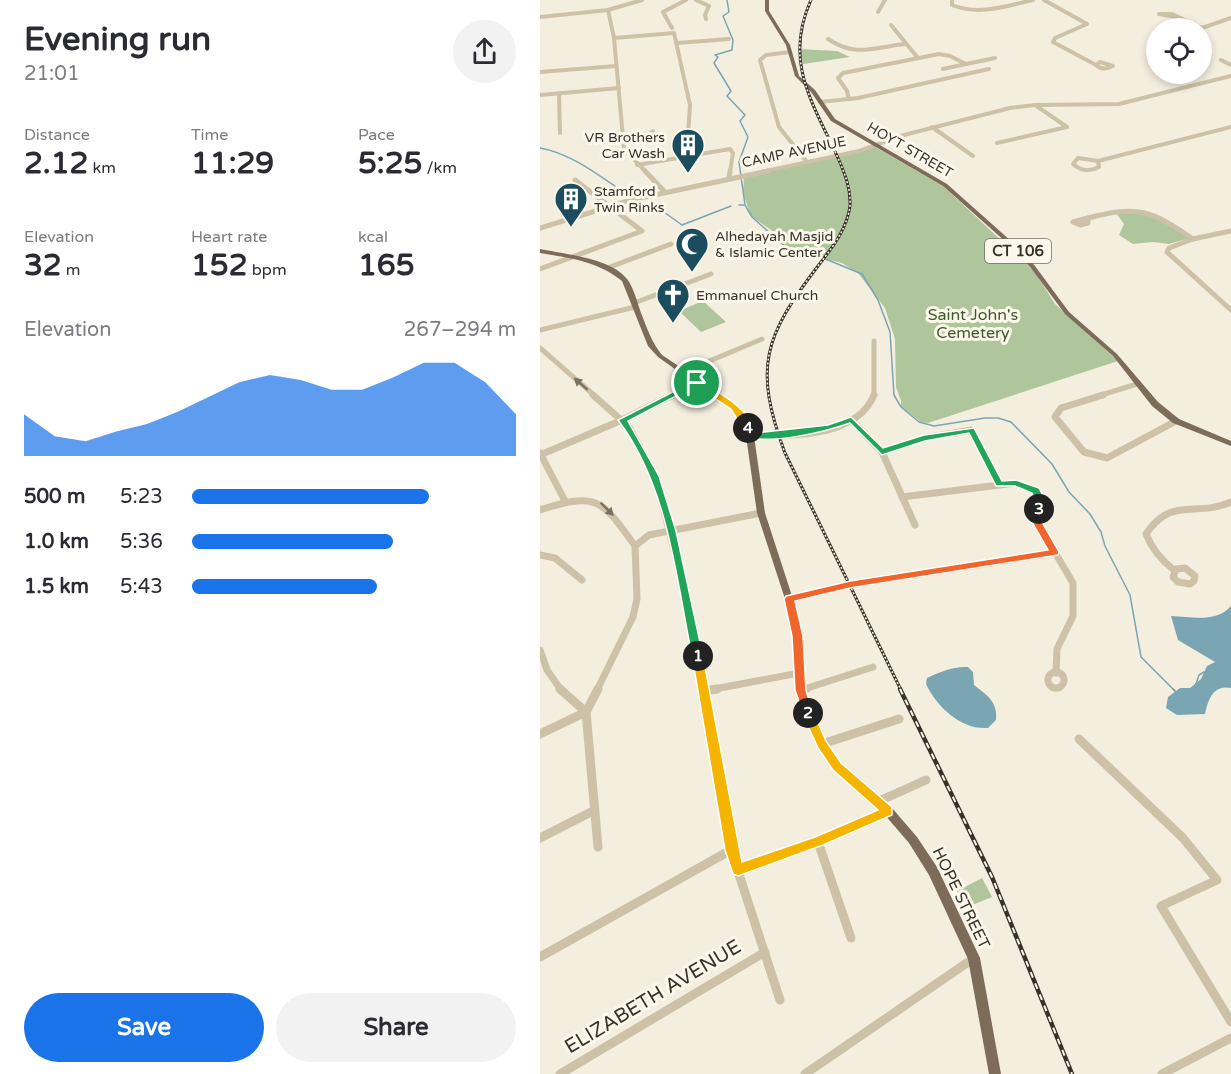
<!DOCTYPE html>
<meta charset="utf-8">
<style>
:root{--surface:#fff;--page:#f2f2f3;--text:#2b2b33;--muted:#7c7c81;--accent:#1a73e8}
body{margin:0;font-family:"Varela Round",sans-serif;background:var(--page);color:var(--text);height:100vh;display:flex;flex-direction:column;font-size:22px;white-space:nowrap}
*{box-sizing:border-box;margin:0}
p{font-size:20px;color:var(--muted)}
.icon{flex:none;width:33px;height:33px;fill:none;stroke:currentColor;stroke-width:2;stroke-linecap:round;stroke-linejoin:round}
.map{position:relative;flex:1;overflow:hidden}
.drawer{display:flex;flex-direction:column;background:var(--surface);width:540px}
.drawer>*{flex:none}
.buttons{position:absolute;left:606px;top:18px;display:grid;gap:12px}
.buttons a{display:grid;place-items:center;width:66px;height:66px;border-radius:50%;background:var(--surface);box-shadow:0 3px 9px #0003;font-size:30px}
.pin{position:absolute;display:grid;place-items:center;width:51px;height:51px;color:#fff;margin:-26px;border:3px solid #fff;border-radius:50%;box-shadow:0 2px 6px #0007}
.km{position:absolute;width:30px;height:30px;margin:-15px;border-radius:50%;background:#222;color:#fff;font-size:16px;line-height:30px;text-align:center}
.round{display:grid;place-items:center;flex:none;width:63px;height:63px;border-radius:32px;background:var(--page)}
.headline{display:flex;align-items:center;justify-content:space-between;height:102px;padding:0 24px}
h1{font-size:33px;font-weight:700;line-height:45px}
.metrics{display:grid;grid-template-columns:repeat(3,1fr);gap:9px;height:102px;padding:6px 24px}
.metrics div{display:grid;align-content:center}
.metrics b{font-size:30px;font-weight:700}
.metrics small{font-size:16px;font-weight:400}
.metrics p{font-size:16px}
.chart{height:168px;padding:12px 24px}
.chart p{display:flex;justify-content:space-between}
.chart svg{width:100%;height:108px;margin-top:6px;fill:var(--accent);opacity:.7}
.button{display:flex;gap:12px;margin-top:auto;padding:12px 24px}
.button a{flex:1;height:69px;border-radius:36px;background:var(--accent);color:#fff;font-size:24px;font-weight:700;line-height:69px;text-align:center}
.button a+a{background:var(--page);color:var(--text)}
ul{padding:0 24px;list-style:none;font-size:20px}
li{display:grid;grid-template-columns:96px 72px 1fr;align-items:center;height:45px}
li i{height:15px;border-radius:8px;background:var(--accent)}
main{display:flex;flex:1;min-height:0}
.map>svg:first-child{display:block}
.green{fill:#afc59c}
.water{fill:#7aa6b3}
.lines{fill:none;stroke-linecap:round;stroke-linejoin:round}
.stream-far1{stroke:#7aa6b3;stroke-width:1.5}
.stream{stroke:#7aa6b3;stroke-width:2}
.minor-far3{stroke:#cdc1a8;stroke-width:4}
.minor-far2{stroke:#cdc1a8;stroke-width:5}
.minor-far1{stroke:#cdc1a8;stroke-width:7}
.minor{stroke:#cdc1a8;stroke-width:9}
.major{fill:#7d6c59;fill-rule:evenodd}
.rail-far1-casing{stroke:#3a3229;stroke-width:3}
.rail-casing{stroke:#3a3229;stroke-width:4.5}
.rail-far1{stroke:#fbf7eb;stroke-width:1.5;stroke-dasharray:2;stroke-linecap:butt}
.rail{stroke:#fbf7eb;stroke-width:2;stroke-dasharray:6;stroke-linecap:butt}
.oneway{fill:#7c7262}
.split-1{fill:#22a559;stroke:#fff;stroke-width:1.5}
.split-2{fill:#f5b400;stroke:#fff;stroke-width:1.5}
.split-3{fill:#f0652b;stroke:#fff;stroke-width:1.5}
.split-4{fill:#22a559;stroke:#fff;stroke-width:1.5}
.split-5{fill:#f5b400;stroke:#fff;stroke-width:1.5}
.labels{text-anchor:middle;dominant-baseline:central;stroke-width:6;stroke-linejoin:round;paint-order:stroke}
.far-poi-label{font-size:14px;fill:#3a3229;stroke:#fbf7eb;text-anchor:start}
.far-street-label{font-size:14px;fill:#3a3229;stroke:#fbf7eb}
.shield{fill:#fbf7eb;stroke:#746d63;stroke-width:1.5}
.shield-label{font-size:15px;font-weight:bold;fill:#3a3229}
.park-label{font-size:16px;fill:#3f5a2b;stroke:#fbf7eb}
.street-label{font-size:16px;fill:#3a3229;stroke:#fbf7eb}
.near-street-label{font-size:20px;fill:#3a3229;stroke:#fbf7eb}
</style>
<main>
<section class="drawer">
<div class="headline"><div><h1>Evening run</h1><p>21:01</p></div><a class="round"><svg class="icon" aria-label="share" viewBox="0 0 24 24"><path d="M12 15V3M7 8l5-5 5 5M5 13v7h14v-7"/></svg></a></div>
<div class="metrics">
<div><p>Distance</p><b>2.12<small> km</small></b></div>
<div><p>Time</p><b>11:29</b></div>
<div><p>Pace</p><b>5:25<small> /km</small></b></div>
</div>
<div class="metrics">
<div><p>Elevation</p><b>32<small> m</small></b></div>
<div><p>Heart rate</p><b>152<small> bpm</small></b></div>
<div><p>kcal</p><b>165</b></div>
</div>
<div class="chart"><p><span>Elevation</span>267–294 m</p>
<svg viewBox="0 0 160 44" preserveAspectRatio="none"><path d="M0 44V27L10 36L20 38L30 34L40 31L50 26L60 20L70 14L80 11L90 13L100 17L110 17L120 12L130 6L140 6L150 14L160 27V44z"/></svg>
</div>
<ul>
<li><b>500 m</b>5:23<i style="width:73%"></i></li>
<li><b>1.0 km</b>5:36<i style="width:62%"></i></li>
<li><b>1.5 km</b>5:43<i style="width:57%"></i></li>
</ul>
<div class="button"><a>Save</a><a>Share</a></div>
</section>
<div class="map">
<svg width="691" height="1074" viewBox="0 0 691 1074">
<rect width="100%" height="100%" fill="#f4eede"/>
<g class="green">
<path d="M259,49L297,51L310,57L263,64Z"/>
<path d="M335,147L403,186L495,272L515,304L578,361L388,423L381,422L361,407V401L356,387L355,339L345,308L318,273L302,263L252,251L243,245L234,232L211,216L203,193L204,176Z"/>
<path d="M576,213L612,214L650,238L629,244L613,242L593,244L579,235L584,224Z"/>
<path d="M163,301L186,322L161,332L139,311Z"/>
<path d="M442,878L452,897L425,908L417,891Z"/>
</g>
<g class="water">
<path d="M691,606V688C673,684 668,700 665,714L637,715L626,708L628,697L640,688H650L661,679L667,666L675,662L638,640L631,616C652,617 676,623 691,606Z"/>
<path d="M428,667L433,672L434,685C447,695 458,702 456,720L448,728C421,730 397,707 386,684L387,678C399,672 414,666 428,667Z"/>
</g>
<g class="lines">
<g class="stream-far1">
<path d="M187,0L189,12L183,16L193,40L192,50L175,55L178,57L174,63L191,91L187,96L205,115L200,121L208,137L199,162L205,205L212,217L249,250L288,260L322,274L338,300L350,332L354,395L361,407L379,422L394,426L445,418H458L471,422L512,464L529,492L550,514L561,532L565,546L590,595L601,657L634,690"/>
<path d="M0,148C34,154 63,179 91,197"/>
<path d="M98,201L117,207L142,225L191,206"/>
<path d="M199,205H204"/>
<path d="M656,684L659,675L664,672"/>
</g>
<path class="stream" d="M633,689L635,691"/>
<g class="minor-far3">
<path d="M156,0L169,6L165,15L166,19"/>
<path d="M412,0V5C439,16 466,6 493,0"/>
<path d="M504,0L547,24L515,38L513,42L556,65"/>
<path d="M68,10L74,38L84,149L106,172"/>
<path d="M338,12L345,0"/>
<path d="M0,17L68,10L102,0"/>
<path d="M637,17L619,14H632L662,28L691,18"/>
<path d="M351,25L378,58"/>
<path d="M132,28L123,12L146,0"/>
<path d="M74,38L134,33L150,105L148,135L158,154"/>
<path d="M288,39C316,58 335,47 365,44"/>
<path d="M137,43L189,39"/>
<path d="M250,52L226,55L220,60L239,127L267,162"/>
<path d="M681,60L691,65"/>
<path d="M560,62L573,66C567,69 561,70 556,65Z"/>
<path d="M426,64L455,58"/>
<path d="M0,72L76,66"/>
<path d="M19,94L20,133"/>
<path d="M0,95L79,88"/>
<path d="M309,99L307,91L298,78L303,73L399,54L410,56L426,64L403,69"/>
<path d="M280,102L318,98L449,69"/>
<path d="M495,105L527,127"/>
<path d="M392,127L433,156"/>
<path d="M84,137L109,134L113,131"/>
<path d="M457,143L527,127"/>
<path d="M538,158L558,161L559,167C550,172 541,171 533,164Z"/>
<path d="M558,161L691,127"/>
<path d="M97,165L190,149L193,153L190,172"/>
<path d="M221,172L319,151L364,135L470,108L495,105L579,104L691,76"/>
</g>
<g class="minor-far2">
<path d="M105,171L125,192"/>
<path d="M189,178L190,171"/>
<path d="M548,218C598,205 611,210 653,239"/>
<path d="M548,218V223L540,225L533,222Z"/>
<path d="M0,228L91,200L228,171"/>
<path d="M691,231L653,239L629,248L627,252L691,310"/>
<path d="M70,267L131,244"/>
<path d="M0,269L102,231L35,180"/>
<path d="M94,303L171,274"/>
<path d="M0,330L95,307"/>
<path d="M334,341V396"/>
<path d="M0,348L55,396"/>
<path d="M141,373L222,339"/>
<path d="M130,396L157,383"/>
<path d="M558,396L597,384"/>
</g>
<g class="minor-far1">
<path d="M53,395L89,427L115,476L149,607L163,690"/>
<path d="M563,395L521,408L515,417L544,452L567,458L636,421"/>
<path d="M311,420L342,452L375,525"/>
<path d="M210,436C249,435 316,439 334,395"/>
<path d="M342,452L384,438L431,430L459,484"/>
<path d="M0,453L25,501"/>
<path d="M0,455L82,420L133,395"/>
<path d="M362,497L476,483L495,490L500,499L497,522L533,583V616L517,649L516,673"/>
<path d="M0,510C57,491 62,500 95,546"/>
<path d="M0,555L15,558L42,580"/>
<path d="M645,568L655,576L654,581L650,584L638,582L633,577L636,569Z"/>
<path d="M634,570C621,560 612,549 606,534C632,495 655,518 691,502"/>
<path d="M249,599L310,585L514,553"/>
<path d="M0,650L7,670L21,690"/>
<circle cx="516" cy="680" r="8"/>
<path d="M57,690L93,617L97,599L95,546L109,535L221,513"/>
<path d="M169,690L259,673"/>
<path d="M261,690L333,667"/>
</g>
<g class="minor">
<path d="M20,689L46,712"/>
<path d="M58,689L46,712L58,847"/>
<path d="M163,689L191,850L240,1000"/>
<path d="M261,690L266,689"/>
<path d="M164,691L177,689"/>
<path d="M0,734L46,712"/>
<path d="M539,739L643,838L677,880L621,906L691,1022"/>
<path d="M282,744L359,719"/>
<path d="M337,802L386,780"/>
<path d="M0,838L53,811"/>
<path d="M278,842L311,938"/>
<path d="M198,870L278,842L348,811"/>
<path d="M0,957L191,850"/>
<path d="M20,1074L225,952"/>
<path d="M265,1074L434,958"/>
<path d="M622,1074L691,1038"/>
</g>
<g class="major">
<path d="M225,0H229V11L250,45L259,76L275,90L295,119L407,184L471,241L495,266L529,312L577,354L618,402L639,419L691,441V446L633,423L612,406L573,356L525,314L491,268L467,243L403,186L291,121L271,92L255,76L246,45L225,11Z"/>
<path d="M0,249C24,254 71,258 87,279C93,286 98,304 101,313C107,328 112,343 122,355L197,405L208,419L214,436L225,513L253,599L262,636L266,690L274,716L286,741L301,763L352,808L377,837L397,867L440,958L461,1074H449L428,959L389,875L369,843L344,814L293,769L279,747L264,716L256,690L254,636L245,599L217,513L206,436L201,420L191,409L118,357L108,346L82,281C58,261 29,258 0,253Z"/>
</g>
<g class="rail-far1-casing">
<path id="rail-far1" d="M271,0C243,62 273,103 298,158C305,174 311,189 310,206C307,229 292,248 278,266C224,337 213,367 245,453L361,690"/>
</g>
<g class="rail-casing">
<path id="rail" d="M360,689L452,877L532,1074"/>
</g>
<use href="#rail-far1" class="rail-far1"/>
<use href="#rail" class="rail"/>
</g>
<defs><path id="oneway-solid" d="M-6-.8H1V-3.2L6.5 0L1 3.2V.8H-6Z" transform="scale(1.5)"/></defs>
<g class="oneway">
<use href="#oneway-solid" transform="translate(41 384) rotate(-139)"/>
<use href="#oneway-solid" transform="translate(67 509) rotate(45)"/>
</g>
<path class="split-1" d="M154,381L161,383L88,421L119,476L136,531L163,656L158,660L152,656C136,577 128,486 78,420Z"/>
<path class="split-2" d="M158,652L163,656L202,862L275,837L338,810L293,770L278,748L262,713L268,708L272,709L286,741L301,763L352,807V815L283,845L198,876L193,874L185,850L152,656Z"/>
<path class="split-3" d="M499,506L503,509L502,522L519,552L518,555L310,588L255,601L263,636L266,690L273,713L272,716H264L255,690L252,636L244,599L246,596L310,581L508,550L492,522L494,509Z"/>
<path class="split-4" d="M311,417L343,448L384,435L434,428L462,481L476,480L499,488L505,499L503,509L499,513L495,512V499L492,493L475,486H456L429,433L385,441L342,455L310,423C282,433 236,443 207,438L203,428L208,426H211L214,433L288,425Z"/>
<path class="split-5" d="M154,381H160C176,392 212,408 211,430H204L191,409L154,385Z"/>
<defs>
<g id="building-pin" transform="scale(1.725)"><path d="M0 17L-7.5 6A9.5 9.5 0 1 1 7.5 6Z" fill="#1b4d5f" stroke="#fbf7eb"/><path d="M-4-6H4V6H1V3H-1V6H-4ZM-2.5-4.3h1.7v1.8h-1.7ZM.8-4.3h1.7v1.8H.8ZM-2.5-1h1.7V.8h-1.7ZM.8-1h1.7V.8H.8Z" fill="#fff"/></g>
<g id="mosque-pin" transform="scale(1.725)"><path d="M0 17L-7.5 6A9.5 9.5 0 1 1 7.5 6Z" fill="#1b4d5f" stroke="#fbf7eb"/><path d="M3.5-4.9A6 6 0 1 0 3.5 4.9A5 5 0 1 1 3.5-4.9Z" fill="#fff"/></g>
<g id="church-pin" transform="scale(1.725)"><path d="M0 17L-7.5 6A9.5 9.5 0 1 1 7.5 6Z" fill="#1b4d5f" stroke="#fbf7eb"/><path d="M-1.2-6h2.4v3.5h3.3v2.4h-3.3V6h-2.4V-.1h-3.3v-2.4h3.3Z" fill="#fff"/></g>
</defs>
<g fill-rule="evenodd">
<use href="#building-pin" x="148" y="145"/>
<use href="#building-pin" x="31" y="199"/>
<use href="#mosque-pin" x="152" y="244"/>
<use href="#church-pin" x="133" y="295"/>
</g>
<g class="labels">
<g class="far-poi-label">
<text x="125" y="137" text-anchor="end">VR Brothers<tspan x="125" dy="16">Car Wash</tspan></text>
<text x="54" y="191">Stamford<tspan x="54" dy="16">Twin Rinks</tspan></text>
<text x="175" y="236">Alhedayah Masjid<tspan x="175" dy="16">&amp; Islamic Center</tspan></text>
<text x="156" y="295">Emmanuel Church</text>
</g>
<g class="far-street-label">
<text transform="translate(370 150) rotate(30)">HOYT STREET</text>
<text transform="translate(254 152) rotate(-12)">CAMP AVENUE</text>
</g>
<rect class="shield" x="445" y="239" width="66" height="24" rx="4.5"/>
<g class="shield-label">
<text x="478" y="251">CT 106</text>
</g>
<g class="park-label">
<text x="433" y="315">Saint John's<tspan x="433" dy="18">Cemetery</tspan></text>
</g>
<g class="street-label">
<text transform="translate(421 898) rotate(64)">HOPE STREET</text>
</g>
<g class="near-street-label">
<text transform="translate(113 997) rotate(-31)">ELIZABETH AVENUE</text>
</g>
</g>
</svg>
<div class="buttons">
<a><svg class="icon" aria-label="locate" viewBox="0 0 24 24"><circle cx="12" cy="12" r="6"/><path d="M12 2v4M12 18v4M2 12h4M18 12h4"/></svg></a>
</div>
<div class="pin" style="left:157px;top:383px;background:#1e9e55"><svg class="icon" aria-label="arrive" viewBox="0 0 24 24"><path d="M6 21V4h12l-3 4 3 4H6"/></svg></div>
<b class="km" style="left:158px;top:656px">1</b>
<b class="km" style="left:268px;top:713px">2</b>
<b class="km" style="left:499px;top:509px">3</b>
<b class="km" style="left:208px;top:428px">4</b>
</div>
</main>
